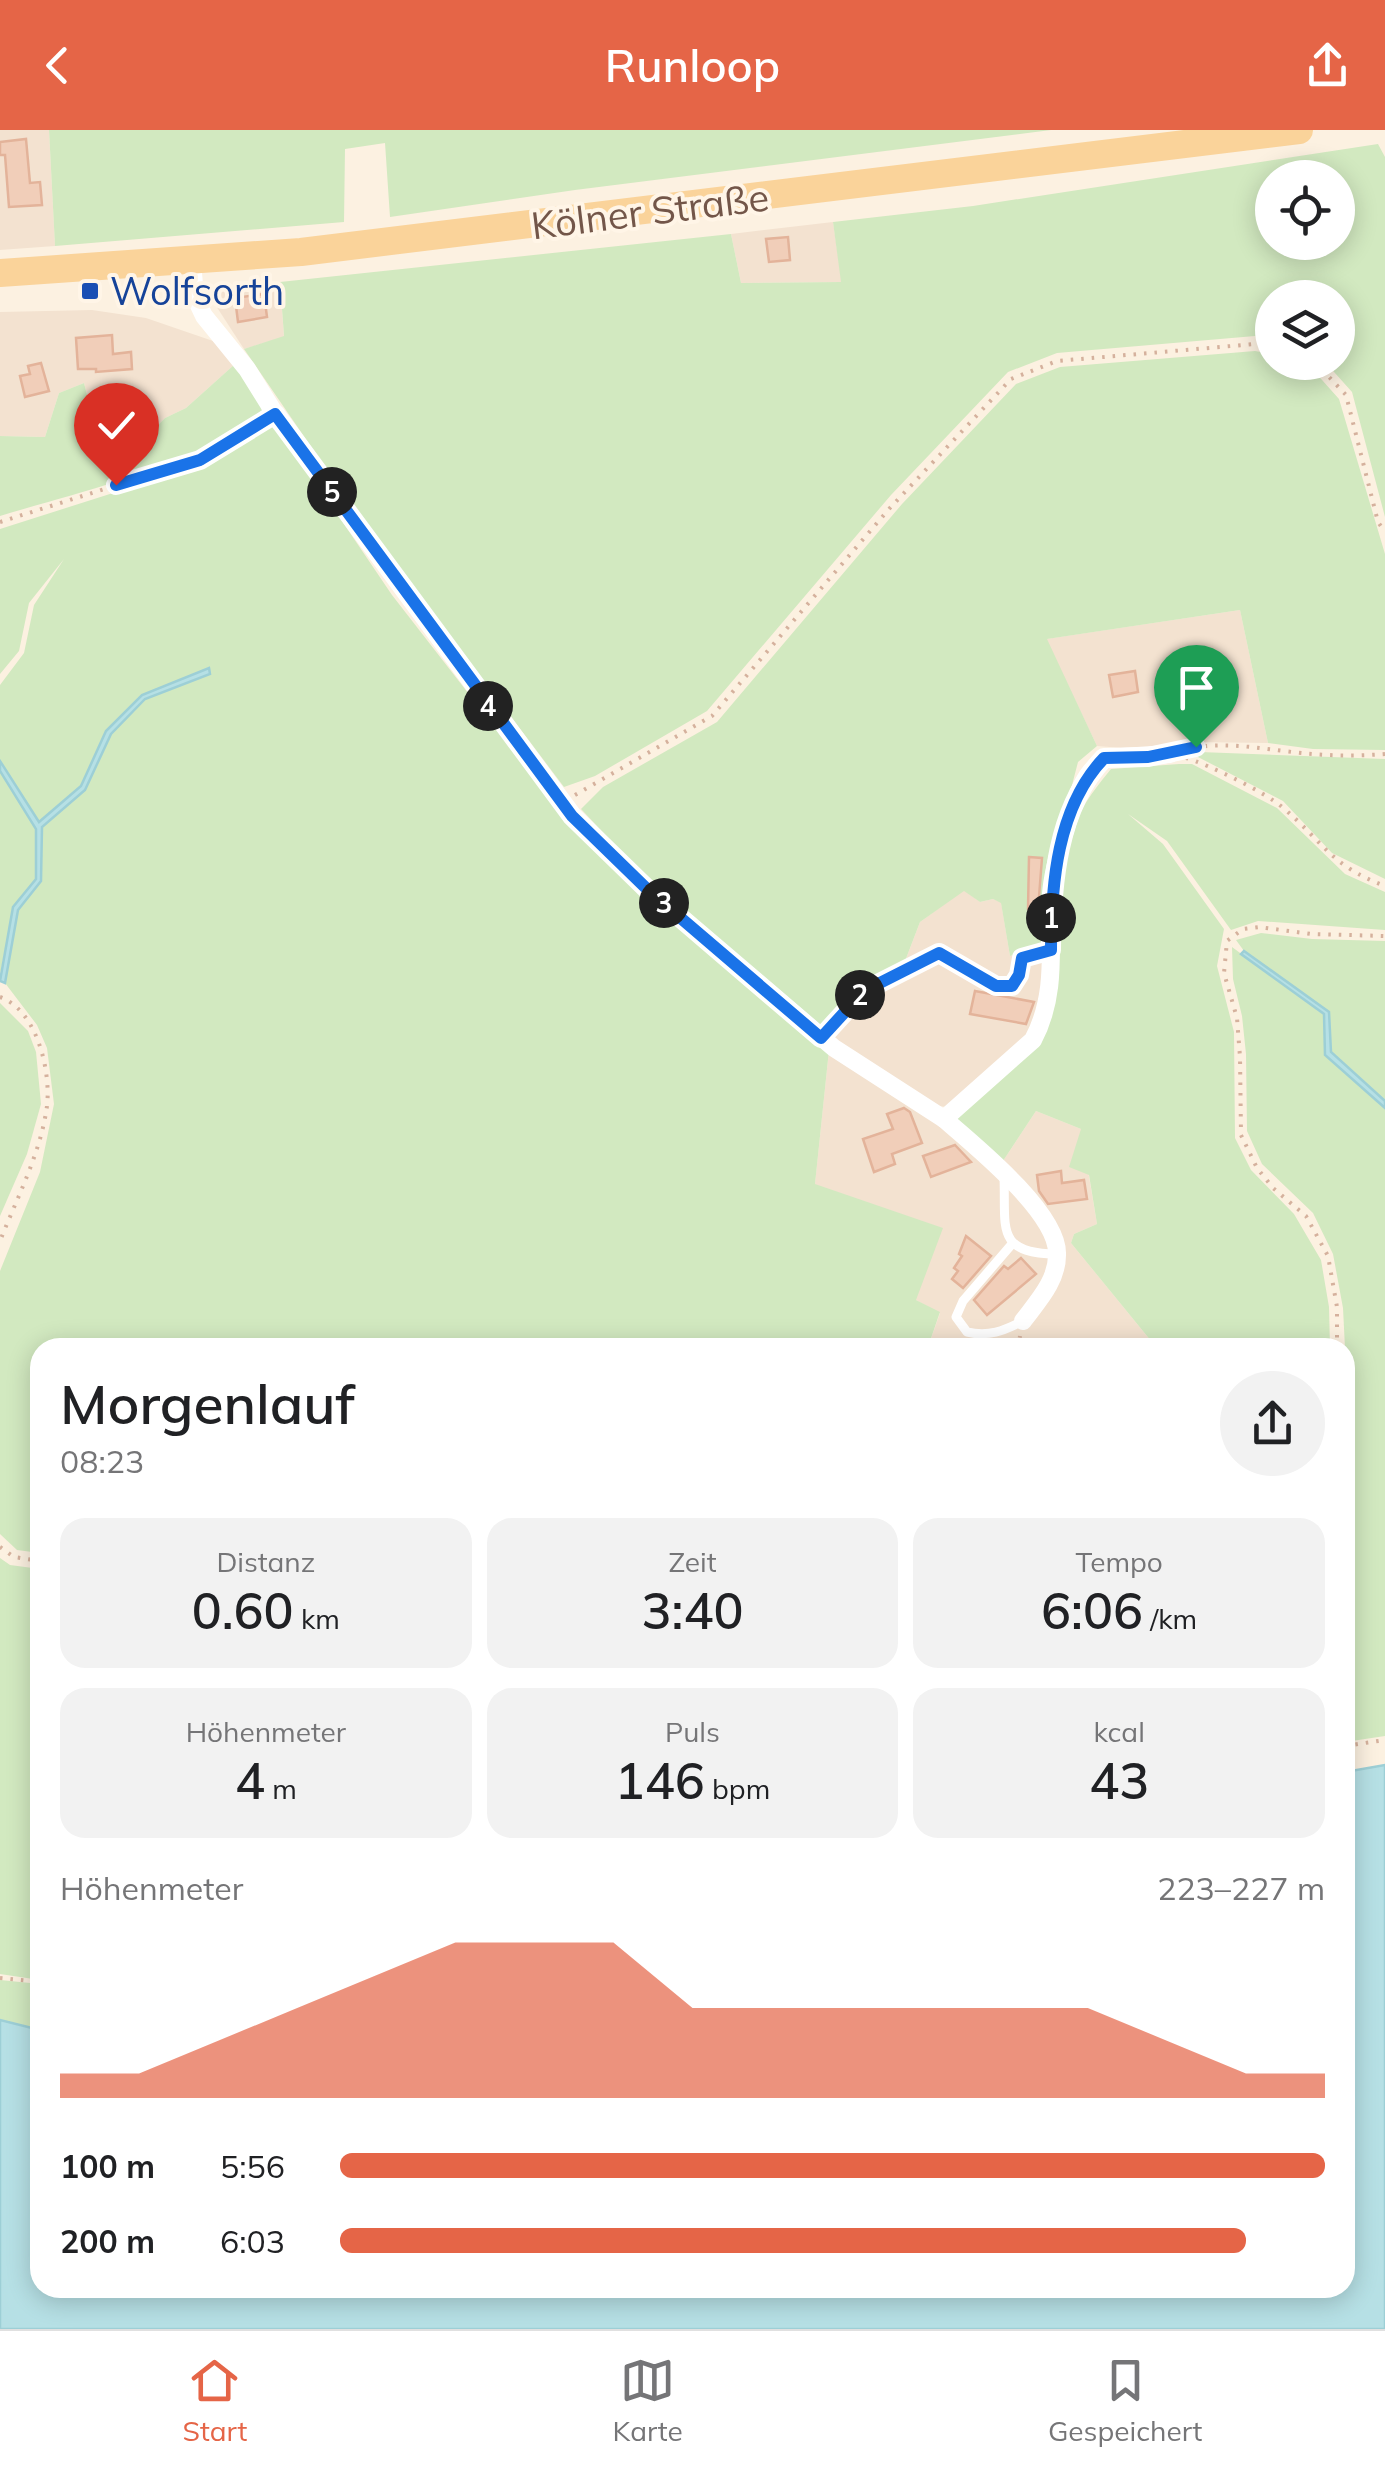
<!DOCTYPE html>
<html lang="de">
<meta charset="utf-8">
<style>
:root{--surface:#fff;--page:#f2f2f2;--text:#202124;--muted:#757577;--line:#e0e0e0;--accent:#e56547}
body{margin:0;font-family:Mulish,sans-serif;background:var(--page);color:var(--text);height:100vh;display:flex;flex-direction:column;font-size:38px;white-space:nowrap}
*{box-sizing:border-box;margin:0}
p{font-size:32px;color:var(--muted)}
.icon{flex:none;width:55px;height:55px;fill:none;stroke:currentColor;stroke-width:2;stroke-linecap:round;stroke-linejoin:round}
.map{position:relative;flex:1;overflow:hidden}
.drawer{position:absolute;left:30px;top:1208px;width:1325px;height:960px;display:flex;flex-direction:column;background:var(--surface);border-radius:30px;box-shadow:0 5px 25px #0003}
.drawer>*{flex:none}
.tools{position:absolute;left:1255px;top:30px;display:grid;gap:20px}
.tools a{display:grid;place-items:center;width:100px;height:100px;border-radius:50%;background:var(--surface);box-shadow:0 5px 25px #0003;font-size:50px}
.pin{position:absolute;display:grid;place-items:center;width:85px;height:85px;color:#fff;margin:-102px -42px;border-radius:50% 50% 50% 0;rotate:-45deg;box-shadow:0 0 10px #0007}
.pin .icon{rotate:45deg}
.km{position:absolute;width:50px;height:50px;margin:-25px;border-radius:50%;background:#222;color:#fff;font-size:28px;line-height:50px;text-align:center}
.round{display:grid;place-items:center;flex:none;width:105px;height:105px;border-radius:52px;background:var(--page)}
.head{display:flex;align-items:center;justify-content:space-between;height:170px;padding:0 30px}
h1{font-size:55px;font-weight:600;line-height:75px}
.stats{display:grid;grid-template-columns:repeat(3,1fr);gap:15px;height:170px;padding:10px 30px}
.stats div{display:grid;align-content:center;border-radius:25px;background:var(--page);text-align:center}
.stats b{font-size:50px;font-weight:600}
.stats small{font-size:28px;font-weight:400}
.stats p{font-size:28px}
.chart{height:280px;padding:20px 30px}
.chart p{display:flex;justify-content:space-between}
.chart svg{width:100%;height:180px;margin-top:10px;fill:var(--accent);opacity:.7}
ul{padding:0 30px;list-style:none;font-size:32px}
li{display:grid;grid-template-columns:160px 120px 1fr;align-items:center;height:75px}
li i{height:25px;border-radius:12px;background:var(--accent)}
header{display:flex;justify-content:space-between;align-items:center;height:130px;padding:0 30px;background:var(--accent);color:#fff;font-size:45px;font-weight:600}
.tab-bar{display:flex;justify-content:space-around;align-items:center;height:140px;border-top:2px solid var(--line);background:var(--surface);font-size:28px;color:var(--muted)}
.tab-bar a{display:grid;justify-items:center;gap:5px}
.tab-bar .active{color:var(--accent)}
.map>svg:first-child{display:block}
.residential{fill:#f3e2d0}
.green{fill:#d2e9c0;fill-rule:evenodd}
.water{fill:#b6e0e5;stroke:#9dcfd6;stroke-width:2.5}
.building{fill:#f1ceb9;stroke:#e3b39a;stroke-width:2.5}
.lines{fill:none;stroke-linecap:round;stroke-linejoin:round}
.path{stroke:#d5b19d;stroke-width:4;stroke-dasharray:2.5 8;stroke-linecap:butt}
.lane{stroke:#fff;stroke-width:9}
.street{stroke:#fff;stroke-width:18}
.primary{stroke:#fad39a;stroke-width:28}
.route-casing{stroke:#fff;stroke-width:20}
.route{stroke:#1a73e8;stroke-width:12}
.transit-dot{fill:#1a4fb4;stroke:#fff5e7;stroke-width:4}
.labels{text-anchor:middle;dominant-baseline:central;stroke-width:8;stroke-linejoin:round;paint-order:stroke}
.street-label{font-size:38px;fill:#735649;stroke:#fff5e7}
.transit-label{font-size:38px;fill:#164399;stroke:#fff5e7;text-anchor:start}
</style>
<header><svg class="icon" aria-label="back" viewBox="0 0 24 24"><path d="M15 5l-7 7 7 7"/></svg>Runloop<svg class="icon" aria-label="share" viewBox="0 0 24 24"><path d="M12 15V3M7 8l5-5 5 5M5 13v7h14v-7"/></svg></header>
<div class="map">
<svg width="1385" height="2199" viewBox="0 0 1385 2199">
<rect width="100%" height="100%" fill="#fcf1e1"/>
<g class="residential">
<path d="M0,0H49L55,116L0,120Z"/>
<path d="M833,92L842,152L741,153L731,104Z"/>
<path d="M280,152L284,207L244,219L207,162Z"/>
<path d="M92,180L146,188L213,211L235,234L186,278L165,288L158,295L157,304L94,293L84,253L59,263L45,307L0,306V182Z"/>
<path d="M1240,480L1268,613L1194,612L1148,620L1097,616L1046,509Z"/>
<path d="M964,760L980,772L993,769L1001,772L1010,826L1047,813L1048,834L1031,904L947,977L930,975L818,897L868,854L902,839L920,792Z"/>
<path d="M829,920L1001,1034L1036,981L1081,999L1097,1094L1074,1104L1071,1113L1156,1217H928L940,1183L916,1170L815,1054Z"/>
</g>
<g class="green">
<path d="M49,0H1051L575,60L390,87L385,13L345,19L344,92L55,116Z"/>
<path d="M1378,14L1385,27V387L1352,262L1326,233L1338,232V168H1272V210L1255,206L1057,223L1008,242L891,365L707,581L595,646L564,657L351,375L244,219L284,206L280,152L731,104L741,153L841,152L833,92L973,76ZM1272,48H1338V112H1272Z"/>
<path d="M1255,221L1272,224V232L1300,233L1314,241L1339,269L1385,424V620L1313,619L1268,613L1240,480L1047,509L1097,616L1078,632L1063,690L1047,813L1010,826L1001,773L993,769L980,772L964,761L920,792L902,839L868,854L832,892L818,897L627,728L581,679L603,657L717,592L902,374L1016,254L1060,237Z"/>
<path d="M235,234L259,269L262,281C232,326 57,368 0,386V306L45,307L59,263L84,253L94,293L156,304L158,295L165,288L186,278Z"/>
<path d="M265,296L279,298L392,465L566,689L829,920L815,1054L943,1098L916,1170L940,1182L928,1217L40,1218V1423L17,1420L0,1404V1141L40,1042L54,974L47,918L37,895L5,853L18,780L41,751V697L85,660L111,604L145,569L210,543L142,565L106,601L81,656L39,693L0,631V555L24,523L34,475L64,429L29,473L19,521L0,544V399L204,334Z"/>
<path d="M1200,622L1385,629V749L1332,723L1283,671L1196,626Z"/>
<path d="M1179,634H1192L1277,678L1345,744L1385,762V800L1258,791L1231,800L1167,711L1128,684L1163,714L1224,799L1217,836L1234,902L1235,1008L1251,1040L1294,1084L1321,1130L1329,1177L1330,1217H1156L1071,1113L1074,1104L1097,1094L1089,1045L1069,1037L1081,999L1036,981L1001,1034L958,992L957,987L1036,913C1045,841 1046,758 1076,691C1085,671 1098,655 1111,639Z"/>
<path d="M0,641L36,699V749L13,777L0,845Z"/>
<path d="M1261,803L1312,809L1385,811V971L1330,922L1329,882L1244,821L1236,810Z"/>
<path d="M1232,817L1324,885L1325,925L1385,978V1606L1345,1612V1218L1343,1178L1333,1124L1313,1083L1262,1034L1247,1001L1246,924L1242,886L1233,849Z"/>
<path d="M0,873L28,901L36,922L41,974L27,1024L0,1086Z"/>
<path d="M0,1428L10,1435L40,1439V1850L0,1844Z"/>
<path d="M0,1850L40,1854V1900L0,1890Z"/>
</g>
<g class="water">
<path d="M209,538L210,544L145,569L111,604L85,660L42,697L41,751L18,780L5,853L0,851L13,777L36,749V699L0,641V631L39,692L81,656L106,601L142,565Z"/>
<path d="M1244,821L1329,882L1331,922L1385,971V978L1325,925L1324,884L1241,824Z"/>
<path d="M1385,1635V2199H0V1890L40,1900V2158H1345V1642Z"/>
</g>
<g class="building">
<path d="M26,9L30,53L40,52L42,75L9,77L5,25H0V12Z"/>
<path d="M788,107L790,130L769,132L766,109Z"/>
<path d="M264,164L267,187L238,192L235,168Z"/>
<path d="M112,205L113,224L131,222L132,239L96,242V239H78L76,208Z"/>
<path d="M41,233L49,261L25,267L20,246L30,244L28,236Z"/>
<path d="M1135,541L1138,562L1113,567L1109,545Z"/>
<path d="M1029,727L1042,728L1038,780L1028,779Z"/>
<path d="M975,861L1034,872L1026,894L970,884Z"/>
<path d="M904,978L910,982L922,1013L892,1024L895,1034L874,1042L863,1009L893,999L887,984Z"/>
<path d="M955,1015L971,1032L931,1047L923,1026Z"/>
<path d="M1061,1041L1062,1053L1084,1050L1087,1069L1048,1074L1039,1061L1037,1045Z"/>
<path d="M966,1106L991,1126L963,1158L952,1149L958,1141L954,1138L962,1126L959,1124Z"/>
<path d="M1021,1128L1036,1144L987,1185L974,1170L1004,1136L1008,1139Z"/>
</g>
<g class="lines">
<g class="path">
<path d="M1315,232L1346,265L1378,392L1385,402"/>
<path d="M0,392L200,329L263,292"/>
<path d="M1184,620C1225,609 1271,621 1312,624C1336,626 1361,626 1385,624"/>
<path d="M1186,628C1207,634 1265,662 1282,677C1323,711 1329,735 1385,756"/>
<path d="M575,665L712,586L889,379L1011,249L1057,231L1255,214L1272,217"/>
<path d="M0,867C37,880 51,941 47,976C41,1022 17,1068 0,1111"/>
<path d="M1018,1218L1020,1206"/>
<path d="M1337,1218V1177L1328,1126L1306,1086L1273,1058L1257,1038L1241,1005L1240,927L1237,888L1224,843L1227,811L1243,799L1259,797L1311,804L1385,806"/>
<path d="M0,1417L14,1427L40,1431"/>
<path d="M1345,1616L1385,1610"/>
<path d="M0,1848L40,1852"/>
</g>
<g class="lane">
<path d="M821,908L864,861L939,823L996,856H1013L1019,845L1022,828L1051,819"/>
<path d="M1004,1048C1006,1098 995,1123 1056,1124"/>
<path d="M1012,1114L963,1171L956,1187L967,1202C989,1207 1003,1201 1023,1191"/>
</g>
<g class="street">
<path d="M192,131L195,167L204,186L247,239L275,284L572,686L648,760L834,918L944,989L1033,910C1058,863 1049,815 1051,764C1053,736 1072,669 1088,645C1092,639 1099,633 1104,628L1170,624"/>
<path d="M944,989C974,1015 1057,1082 1057,1123C1058,1150 1038,1171 1023,1191"/>
</g>
<path class="primary" d="M0,143L301,122L1299,0"/>
</g>
<g class="lines">
<g class="route-casing">
<path id="route" d="M116,355L200,330L275,284L572,686L648,760L821,908L864,861L939,823L996,856H1012L1019,845L1022,828L1051,820C1051,755 1057,677 1104,628L1148,627L1196,617"/>
</g>
<use href="#route" class="route"/>
</g>
<rect class="transit-dot" x="80" y="151" width="20" height="20" rx="5"/>
<g class="labels">
<g class="street-label">
<text transform="translate(650 81) rotate(-7)">Kölner Straße</text>
</g>
<g class="transit-label">
<text x="110" y="161">Wolfsorth</text>
</g>
</g>
</svg>
<div class="tools">
<a><svg class="icon" aria-label="locate" viewBox="0 0 24 24"><circle cx="12" cy="12" r="6"/><path d="M12 2v4M12 18v4M2 12h4M18 12h4"/></svg></a>
<a><svg class="icon" aria-label="layers" viewBox="0 0 24 24"><path d="M12 4l9 5-9 5-9-5zM3 14l9 5 9-5"/></svg></a>
</div>
<div class="pin" style="left:1196px;top:617px;background:#1e9e55"><svg class="icon" aria-label="arrive" viewBox="0 0 24 24"><path d="M6 21V4h12l-3 4 3 4H6"/></svg></div>
<div class="pin" style="left:116px;top:355px;background:#d93025"><svg class="icon" aria-label="check" viewBox="0 0 24 24"><path d="M5 12l5 5 9-10"/></svg></div>
<b class="km" style="left:1051px;top:788px">1</b>
<b class="km" style="left:860px;top:865px">2</b>
<b class="km" style="left:664px;top:773px">3</b>
<b class="km" style="left:488px;top:576px">4</b>
<b class="km" style="left:332px;top:362px">5</b>
<section class="drawer">
<div class="head"><div><h1>Morgenlauf</h1><p>08:23</p></div><a class="round"><svg class="icon" aria-label="share" viewBox="0 0 24 24"><path d="M12 15V3M7 8l5-5 5 5M5 13v7h14v-7"/></svg></a></div>
<div class="stats">
<div><p>Distanz</p><b>0.60<small> km</small></b></div>
<div><p>Zeit</p><b>3:40</b></div>
<div><p>Tempo</p><b>6:06<small> /km</small></b></div>
</div>
<div class="stats">
<div><p>Höhenmeter</p><b>4<small> m</small></b></div>
<div><p>Puls</p><b>146<small> bpm</small></b></div>
<div><p>kcal</p><b>43</b></div>
</div>
<div class="chart"><p><span>Höhenmeter</span>223–227 m</p>
<svg viewBox="0 0 160 44" preserveAspectRatio="none"><path d="M0 44V38L10 38L20 30L30 22L40 14L50 6L60 6L70 6L80 22L90 22L100 22L110 22L120 22L130 22L140 30L150 38L160 38V44z"/></svg>
</div>
<ul>
<li><b>100 m</b>5:56<i style="width:100%"></i></li>
<li><b>200 m</b>6:03<i style="width:92%"></i></li>
</ul>
</section>
</div>
<nav class="tab-bar">
<a class="active"><svg class="icon" aria-label="home" viewBox="0 0 24 24"><path d="M3 11l9-7 9 7M6 9v11h12V9"/></svg>Start</a>
<a><svg class="icon" aria-label="map" viewBox="0 0 24 24"><path d="M3 6l6-2 6 2 6-2v14l-6 2-6-2-6 2zM9 4v14M15 6v14"/></svg>Karte</a>
<a><svg class="icon" aria-label="saved" viewBox="0 0 24 24"><path d="M7 4h10v16l-5-4-5 4z"/></svg>Gespeichert</a>
</nav>
